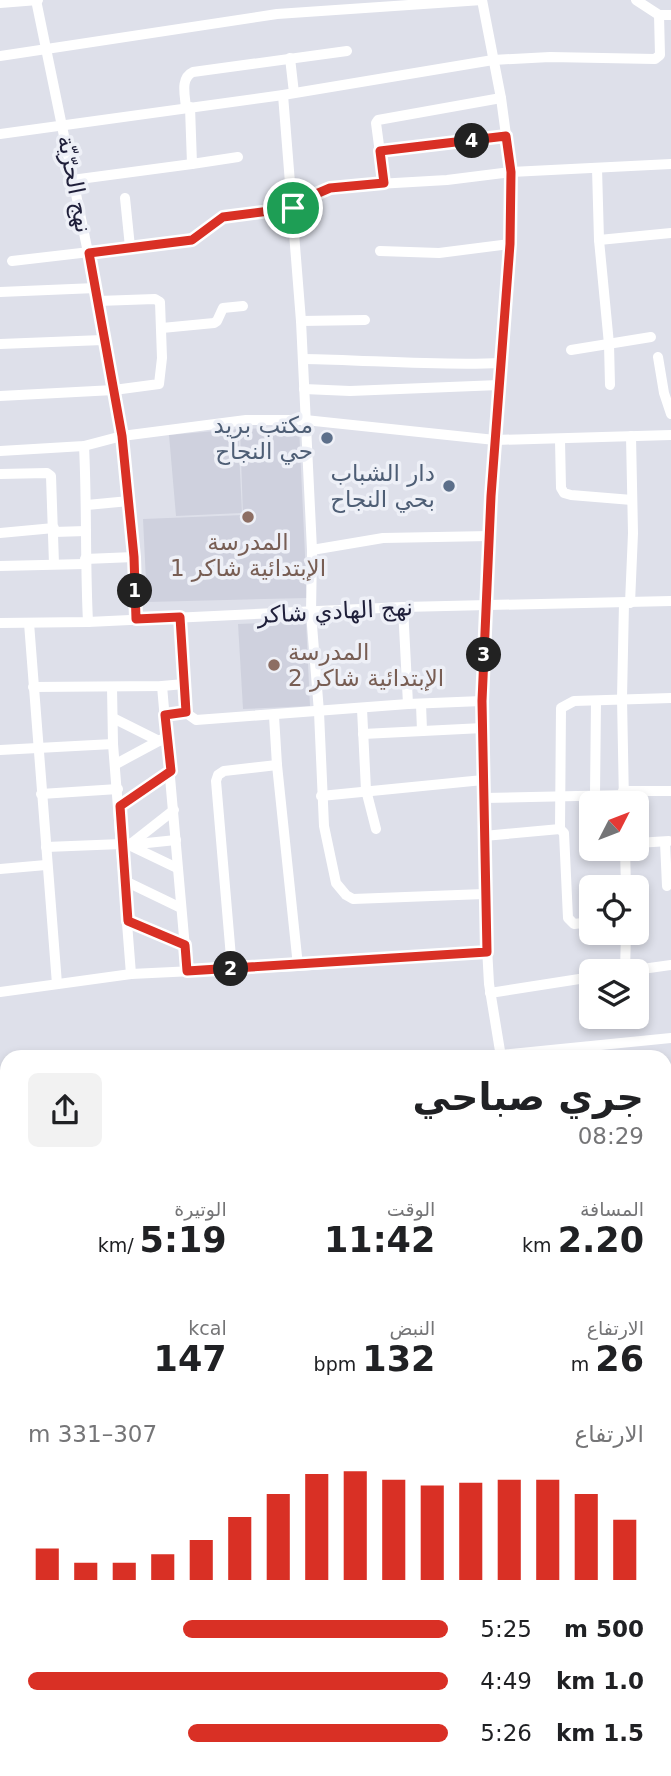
<!DOCTYPE html>
<html lang="ar">
<meta charset="utf-8">
<style>
:root{--surface:#fff;--page:#f2f2f2;--text:#202124;--muted:#757577;--accent:#d93025}
body{margin:0;font-family:"DejaVu Sans","Noto Sans Arabic",sans-serif;background:var(--page);color:var(--text);direction:rtl;height:100vh;display:flex;flex-direction:column;font-size:26px;white-space:nowrap}
*{box-sizing:border-box;margin:0}
p{font-size:23px;color:var(--muted)}
.icon{flex:none;width:38px;height:38px;fill:none;stroke:currentColor;stroke-width:2;stroke-linecap:round;stroke-linejoin:round}
.map{position:relative;flex:1;overflow:hidden;direction:ltr}
.drawer{position:absolute;left:0px;top:1050px;width:672px;height:726px;display:flex;flex-direction:column;background:var(--surface);border-radius:21px 21px 0 0;box-shadow:0 4px 10px #0003;direction:rtl}
.drawer>*{flex:none}
.needle{width:46px;rotate:48deg}
.fabs{position:absolute;left:579px;top:791px;display:grid;gap:14px}
.fabs a{display:grid;place-items:center;width:70px;height:70px;border-radius:10px;background:var(--surface);box-shadow:0 4px 10px #0003;font-size:35px}
.pin{position:absolute;display:grid;place-items:center;width:60px;height:60px;color:#fff;margin:-30px;border:4px solid #fff;border-radius:50%;box-shadow:0 2px 7px #0007}
.km{position:absolute;width:35px;height:35px;margin:-18px;border-radius:50%;background:#222;color:#fff;font-size:19px;line-height:35px;text-align:center}
.round{display:grid;place-items:center;flex:none;width:74px;height:74px;border-radius:10px;background:var(--page)}
.headline{display:flex;align-items:center;justify-content:space-between;height:119px;padding:0 28px}
h1{font-size:38px;font-weight:800;line-height:52px}
.metrics{display:grid;grid-template-columns:repeat(3,1fr);gap:10px;height:119px;padding:7px 28px}
.metrics div{display:grid;align-content:center}
.metrics b{font-size:35px;font-weight:800}
.metrics small{font-size:19px;font-weight:400}
.metrics p{font-size:19px}
.chart{height:196px;padding:14px 28px}
.chart p{display:flex;justify-content:space-between}
.chart svg{width:100%;height:126px;margin-top:7px;stroke:var(--accent);stroke-width:6}
ul{padding:0 28px;list-style:none;font-size:23px}
li{display:grid;grid-template-columns:112px 84px 1fr;align-items:center;height:52px}
li i{height:18px;border-radius:9px;background:var(--accent)}
.map>svg:first-child{display:block}
.built{fill:#cfd1de}
.lines{fill:none;stroke-linecap:round;stroke-linejoin:round}
.minor{stroke:#fff;stroke-width:10}
.route-casing{stroke:#fff;stroke-width:14}
.route{stroke:#d93025;stroke-width:9}
.service-dot{fill:#5c6f8a;stroke:#eef0f7;stroke-width:2.5}
.education-dot{fill:#8d6e63;stroke:#eef0f7;stroke-width:2.5}
.labels{text-anchor:middle;dominant-baseline:central;stroke-width:7;stroke-linejoin:round;paint-order:stroke}
.street-label{font-size:23px;fill:#1f1f3a;stroke:#eef0f7}
.service-label{font-size:23px;fill:#4e5e75;stroke:#eef0f7;text-anchor:end}
.education-label{font-size:23px;fill:#785e54;stroke:#eef0f7}
</style>
<div class="map">
<svg width="671" height="1776" viewBox="0 0 671 1776">
<rect width="100%" height="100%" fill="#dee0ea"/>
<g class="built">
<path d="M299,427L307,598L147,602L143,519L243,515L240,429Z"/>
<path d="M238,429L242,513L176,516L169,435Z"/>
<path d="M306,621L310,706L243,709L238,624Z"/>
<path d="M671,1737V1776H521V1769H665V1746Z"/>
</g>
<g class="lines">
<g class="minor">
<path d="M36,0L98,301C104,347 117,392 122,438C130,498 134,559 136,619"/>
<path d="M482,0L501,98L511,172L510,244L485,606L482,701L486,929L489,984L501,1057"/>
<path d="M636,0L659,15H671"/>
<path d="M0,3L38,0"/>
<path d="M0,56L277,14L482,0"/>
<path d="M290,58L294,93"/>
<path d="M283,95L301,321L312,550L311,613L319,712L324,826L336,883L346,895L353,899L484,894"/>
<path d="M190,107L192,164L238,157"/>
<path d="M186,108C185,95 180,78 193,72L347,51"/>
<path d="M0,134L283,95L493,60L550,57L655,59L660,55L659,15"/>
<path d="M380,151L506,136"/>
<path d="M597,168L599,240L609,344L610,385"/>
<path d="M72,180L192,164"/>
<path d="M384,183L376,123L378,120L501,98"/>
<path d="M125,198L130,247"/>
<path d="M599,240L671,233"/>
<path d="M380,251L439,253L510,244"/>
<path d="M12,261L193,240L218,219L293,208L320,192L343,186L447,180L511,172L671,164"/>
<path d="M0,292L96,288"/>
<path d="M301,321L365,320"/>
<path d="M162,328L214,323L217,321L223,308L243,306"/>
<path d="M0,344L103,340"/>
<path d="M571,350L651,337"/>
<path d="M658,357L664,393L671,414"/>
<path d="M303,359C370,360 435,366 501,363"/>
<path d="M304,389L350,391L499,385"/>
<path d="M0,396L114,390L159,384L162,358L160,302L155,299L98,301"/>
<path d="M560,440L561,488L564,493L571,495L632,500"/>
<path d="M84,446C87,505 85,563 88,622"/>
<path d="M0,451L84,446L122,436L246,420H305L495,440L671,435"/>
<path d="M0,474L47,473L51,476L54,564"/>
<path d="M87,505L129,501"/>
<path d="M54,532L86,531"/>
<path d="M0,533L54,528"/>
<path d="M312,550L383,538L490,536"/>
<path d="M85,559L134,557"/>
<path d="M0,566L85,564"/>
<path d="M630,603L633,533L631,436"/>
<path d="M403,607L408,704"/>
<path d="M180,617L185,707L189,715L196,720L408,704L482,701"/>
<path d="M0,623L88,622L403,607L671,601"/>
<path d="M29,623L57,984"/>
<path d="M162,686L187,971"/>
<path d="M33,687L162,686L184,684"/>
<path d="M112,687L113,744L131,974"/>
<path d="M421,704L422,731"/>
<path d="M362,709L366,790L376,829"/>
<path d="M274,716L277,765L298,966"/>
<path d="M113,718L159,741"/>
<path d="M363,734L483,728"/>
<path d="M0,750L113,744"/>
<path d="M116,764L168,736"/>
<path d="M623,791H671"/>
<path d="M41,794L118,789"/>
<path d="M595,795L596,701"/>
<path d="M321,796L483,780"/>
<path d="M484,798L624,795"/>
<path d="M624,803L622,698L624,603"/>
<path d="M119,806L171,771"/>
<path d="M484,836L560,829"/>
<path d="M665,842L667,886"/>
<path d="M132,843L174,810"/>
<path d="M637,843L669,841"/>
<path d="M129,845L177,868"/>
<path d="M46,847L147,843L176,840"/>
<path d="M625,849L626,887"/>
<path d="M0,869L46,865"/>
<path d="M125,881L181,908"/>
<path d="M128,921L185,945"/>
<path d="M592,922L574,924L568,918L564,833L560,829L561,708L574,701L671,698"/>
<path d="M232,969L216,781L218,775L224,771L277,765"/>
<path d="M625,971L626,933"/>
<path d="M628,971L671,965"/>
<path d="M0,992L131,974L298,966L487,952"/>
<path d="M490,993L592,977"/>
<path d="M501,1055L671,1038"/>
<path d="M665,1102L671,1101"/>
<path d="M0,1147L7,1146"/>
<path d="M665,1153H671"/>
<path d="M0,1187L7,1186"/>
<path d="M665,1213H671"/>
<path d="M0,1232L7,1231"/>
<path d="M0,1312H7"/>
<path d="M0,1435L7,1446"/>
<path d="M0,1511H7"/>
<path d="M665,1608L671,1609"/>
<path d="M0,1620H7"/>
<path d="M665,1671H671"/>
<path d="M665,1741L671,1732"/>
<path d="M157,1769L158,1776"/>
<path d="M340,1769V1776"/>
<path d="M511,1769V1776"/>
<path d="M81,1776V1769"/>
<path d="M286,1776V1769"/>
</g>
</g>
<g class="lines">
<g class="route-casing">
<path id="route" d="M506,136L511,172L510,244L491,496L482,701L487,952L187,971L185,945L128,921L120,806L171,771L165,715L186,712L180,617L136,619L134,557L122,436L89,253L192,240L223,217L293,208L309,197L330,188L384,183L380,151Z"/>
</g>
<use href="#route" class="route"/>
</g>
<g class="service-dot">
<circle cx="327" cy="438" r="7"/>
<circle cx="449" cy="486" r="7"/>
</g>
<g class="education-dot">
<circle cx="248" cy="517" r="7"/>
<circle cx="274" cy="665" r="7"/>
</g>
<g class="labels">
<g class="street-label">
<text transform="translate(75 184) rotate(79)">نهج الحرّيّة</text>
<text transform="translate(335 611) rotate(-3)">نهج الهادي شاكر</text>
</g>
<g class="service-label">
<text x="313" y="425">مكتب بريد<tspan x="313" dy="26">حي النجاح</tspan></text>
<text x="435" y="473">دار الشباب<tspan x="435" dy="26">بحي النجاح</tspan></text>
</g>
<g class="education-label">
<text x="248" y="542">المدرسة<tspan x="248" dy="26">الإبتدائية شاكر 1</tspan></text>
<text x="288" y="652" text-anchor="start">المدرسة<tspan x="288" dy="26">الإبتدائية شاكر 2</tspan></text>
</g>
</g>
</svg>
<div class="fabs">
<a><svg class="needle" viewBox="-14 -14 28 28"><path d="M0-13l5 13h-10z" fill="#e53935"/><path d="M0 13l5-13h-10z" fill="#757577"/></svg></a>
<a><svg class="icon" aria-label="locate" viewBox="0 0 24 24"><circle cx="12" cy="12" r="6"/><path d="M12 2v4M12 18v4M2 12h4M18 12h4"/></svg></a>
<a><svg class="icon" aria-label="layers" viewBox="0 0 24 24"><path d="M12 4l9 5-9 5-9-5zM3 14l9 5 9-5"/></svg></a>
</div>
<div class="pin" style="left:293px;top:208px;background:#1e9e55"><svg class="icon" aria-label="arrive" viewBox="0 0 24 24"><path d="M6 21V4h12l-3 4 3 4H6"/></svg></div>
<b class="km" style="left:135px;top:591px">1</b>
<b class="km" style="left:231px;top:969px">2</b>
<b class="km" style="left:484px;top:655px">3</b>
<b class="km" style="left:472px;top:141px">4</b>
<section class="drawer">
<div class="headline"><div><h1>جري صباحي</h1><p>08:29</p></div><a class="round"><svg class="icon" aria-label="share" viewBox="0 0 24 24"><path d="M12 15V3M7 8l5-5 5 5M5 13v7h14v-7"/></svg></a></div>
<div class="metrics">
<div><p>المسافة</p><b>2.20<small> km</small></b></div>
<div><p>الوقت</p><b>11:42</b></div>
<div><p>الوتيرة</p><b>5:19<small> /km</small></b></div>
</div>
<div class="metrics">
<div><p>الارتفاع</p><b>26<small> m</small></b></div>
<div><p>النبض</p><b>132<small> bpm</small></b></div>
<div><p>kcal</p><b>147</b></div>
</div>
<div class="chart"><p><span>الارتفاع</span>307–331 m</p>
<svg viewBox="0 0 160 44" preserveAspectRatio="none"><path d="M5 44V33M15 44V38M25 44V38M35 44V35M45 44V30M55 44V22M65 44V14M75 44V7M85 44V6M95 44V9M105 44V11M115 44V10M125 44V9M135 44V9M145 44V14M155 44V23"/></svg>
</div>
<ul>
<li><b>500 m</b>5:25<i style="width:63%"></i></li>
<li><b>1.0 km</b>4:49<i style="width:100%"></i></li>
<li><b>1.5 km</b>5:26<i style="width:62%"></i></li>
</ul>
</section>
</div>
